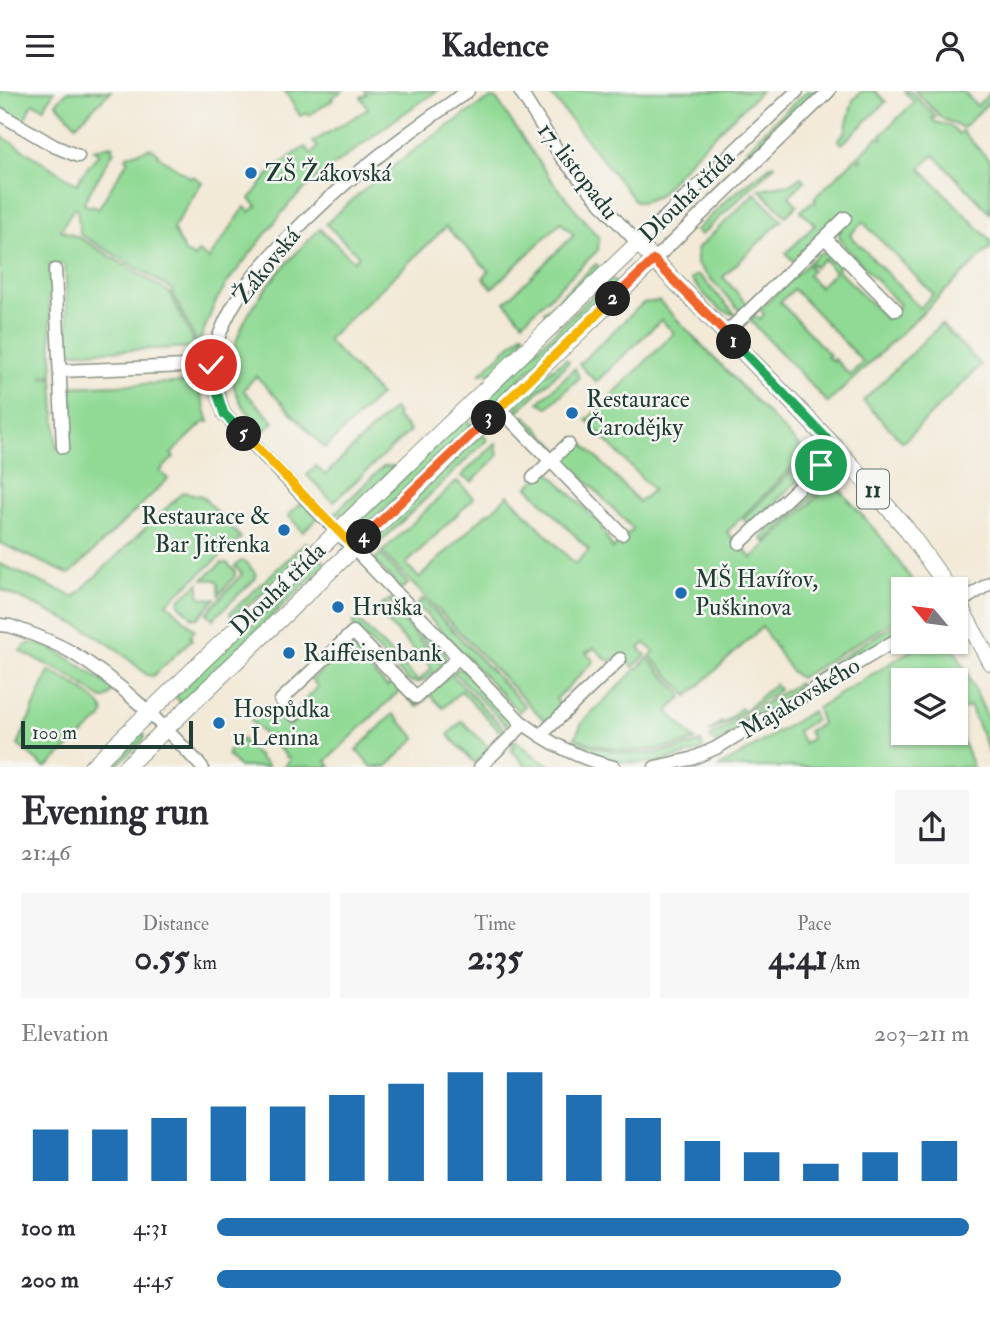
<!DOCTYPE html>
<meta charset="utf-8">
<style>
:root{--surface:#fff;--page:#f7f7f7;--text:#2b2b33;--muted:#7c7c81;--accent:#1f6fb2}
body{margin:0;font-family:"IM FELL Double Pica",serif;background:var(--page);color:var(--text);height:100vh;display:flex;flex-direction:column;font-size:26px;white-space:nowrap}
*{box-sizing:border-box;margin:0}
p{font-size:23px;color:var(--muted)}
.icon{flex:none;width:38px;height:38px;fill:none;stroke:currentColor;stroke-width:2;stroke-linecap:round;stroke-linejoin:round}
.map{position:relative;height:676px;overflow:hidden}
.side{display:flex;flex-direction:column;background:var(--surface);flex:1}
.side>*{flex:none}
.needle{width:46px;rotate:299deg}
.controls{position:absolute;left:891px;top:486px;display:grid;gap:14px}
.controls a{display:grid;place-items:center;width:77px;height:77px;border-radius:0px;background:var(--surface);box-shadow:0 2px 5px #0004;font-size:35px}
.scale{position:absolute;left:21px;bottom:18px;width:172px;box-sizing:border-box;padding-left:7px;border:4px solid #1f3d34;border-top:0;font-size:19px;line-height:24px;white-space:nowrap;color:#1f3d34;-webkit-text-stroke:5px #f6f6f2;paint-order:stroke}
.pin{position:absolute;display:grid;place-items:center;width:60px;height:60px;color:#fff;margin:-30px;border:4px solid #fff;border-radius:50%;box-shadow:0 2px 7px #0007}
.km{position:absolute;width:35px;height:35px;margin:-18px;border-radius:50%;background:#222;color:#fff;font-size:19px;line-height:35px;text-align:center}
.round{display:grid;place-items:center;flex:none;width:74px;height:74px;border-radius:0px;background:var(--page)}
.summary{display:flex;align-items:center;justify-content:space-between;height:119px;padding:0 21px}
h1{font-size:38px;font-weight:800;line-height:52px}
.metrics{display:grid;grid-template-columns:repeat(3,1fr);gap:10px;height:119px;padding:7px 21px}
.metrics div{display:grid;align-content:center;border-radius:0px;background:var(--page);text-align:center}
.metrics b{font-size:35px;font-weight:800}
.metrics small{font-size:19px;font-weight:400}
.metrics p{font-size:19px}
.chart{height:196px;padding:14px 21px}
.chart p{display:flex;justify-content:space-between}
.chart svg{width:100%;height:126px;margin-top:7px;stroke:var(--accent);stroke-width:6}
ul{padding:0 21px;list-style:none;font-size:23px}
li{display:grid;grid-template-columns:112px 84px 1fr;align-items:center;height:52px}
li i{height:18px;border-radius:9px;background:var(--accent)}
header{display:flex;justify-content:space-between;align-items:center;height:91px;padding:0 21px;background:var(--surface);font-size:32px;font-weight:800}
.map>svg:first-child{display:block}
.green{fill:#91da95;stroke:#588c64;stroke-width:2;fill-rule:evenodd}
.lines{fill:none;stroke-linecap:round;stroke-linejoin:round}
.minor-casing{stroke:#899386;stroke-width:15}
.major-casing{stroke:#899386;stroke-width:18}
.minor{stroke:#fff;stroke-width:12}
.major{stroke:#fff;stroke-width:16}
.split-1-casing{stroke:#fff;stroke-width:14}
.split-2-casing{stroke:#fff;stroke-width:14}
.split-3-casing{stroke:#fff;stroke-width:14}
.split-4-casing{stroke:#fff;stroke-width:14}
.split-5-casing{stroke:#fff;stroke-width:14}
.split-6-casing{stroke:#fff;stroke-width:14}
.split-1{stroke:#22a559;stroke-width:9}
.split-2{stroke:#f0652b;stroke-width:9}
.split-3{stroke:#f5b400;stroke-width:9}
.split-4{stroke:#f0652b;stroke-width:9}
.split-5{stroke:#f5b400;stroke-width:9}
.split-6{stroke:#22a559;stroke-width:9}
.poi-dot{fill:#1f6fb2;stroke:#f6f6f2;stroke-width:2.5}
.labels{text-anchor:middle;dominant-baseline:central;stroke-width:5;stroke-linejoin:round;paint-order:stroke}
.shield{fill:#f6f6f2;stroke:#60746d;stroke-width:2}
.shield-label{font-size:23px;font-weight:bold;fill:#1f3d34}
.street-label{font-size:24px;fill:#1f3d34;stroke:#f6f6f2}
.poi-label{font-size:24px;fill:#1f3d34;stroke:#f6f6f2;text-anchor:start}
</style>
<header><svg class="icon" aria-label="menu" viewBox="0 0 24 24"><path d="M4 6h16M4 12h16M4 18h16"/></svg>Kadence<svg class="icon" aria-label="person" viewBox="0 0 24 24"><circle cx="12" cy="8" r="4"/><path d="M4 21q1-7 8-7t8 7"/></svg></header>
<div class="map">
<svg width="990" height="676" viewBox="0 0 990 676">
<rect width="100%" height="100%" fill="#f6f6f2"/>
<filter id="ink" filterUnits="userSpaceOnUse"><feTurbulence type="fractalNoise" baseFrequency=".0143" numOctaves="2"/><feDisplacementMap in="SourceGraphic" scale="14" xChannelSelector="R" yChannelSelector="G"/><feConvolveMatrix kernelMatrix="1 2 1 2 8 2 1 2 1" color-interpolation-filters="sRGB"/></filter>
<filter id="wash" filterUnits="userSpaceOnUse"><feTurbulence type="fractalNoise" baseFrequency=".00686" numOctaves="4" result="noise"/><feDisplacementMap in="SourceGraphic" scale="28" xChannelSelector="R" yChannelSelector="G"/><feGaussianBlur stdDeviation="1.57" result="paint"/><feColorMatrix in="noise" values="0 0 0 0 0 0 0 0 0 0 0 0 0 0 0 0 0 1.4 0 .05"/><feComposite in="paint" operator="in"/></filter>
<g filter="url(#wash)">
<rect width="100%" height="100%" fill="#f3e9d7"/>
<g class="green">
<path d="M0,0H54L44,17L33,12L23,31L0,16Z"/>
<path d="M68,0H111L76,34L56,12Z"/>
<path d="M285,0H343L331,7L333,9L309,24L307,22L300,25Z"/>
<path d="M365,0H437L397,27L311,92L290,112L227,192L215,212L198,254L172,201L173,199L80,143L77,117H74L61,139L82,148L170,202L196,256L61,262L60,244L68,238L65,174L50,173L51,203L49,204L53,284L43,285L44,288L53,287L57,357H65L63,296L194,291L197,292L209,331H204L171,363L174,366L160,380L168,388L71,482L68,483L0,452V44L77,93L79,88L99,62L94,59L110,54L113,55L111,58L114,60L85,109L84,113L90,116L92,114L98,118L128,69L126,67L128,64L151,57L158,62L157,64L191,87L193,85L202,91L173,138L184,160L194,167L198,161L209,168L245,116L250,121L257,115L250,108C269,81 278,73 305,56L312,63L318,56L313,51L368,18L361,6L367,3Z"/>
<path d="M548,0H761L698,60L658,105L642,111H636Z"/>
<path d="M807,0H815L818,2L685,131L681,127L725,85L759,45Z"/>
<path d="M862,0H875L886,11L842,53L838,49L845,41L853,9Z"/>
<path d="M904,0H910L936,26L932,27L935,31L950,35L959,43L962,40L990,70V122L934,64L920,77L990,149V157L828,312L750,229L754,224L760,228L764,223L760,218L817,164C828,157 832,164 840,171L837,178L886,228L900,214L845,156L839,145L840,138L794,171L786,162L815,134L801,120L811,111L815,112L816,110L814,107L857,66L860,70L862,68L859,64L878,46L881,48L883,47L881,44L914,11ZM863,131L933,203L920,217L850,144ZM824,168L835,181L819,196L808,184L812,179L809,176L812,173L815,176ZM794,198L863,271L850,284L834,268L833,270L827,266L830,264L780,211Z"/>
<path d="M915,0H963L977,15L990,2V10L963,37L943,28Z"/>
<path d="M491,7H494L497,9L549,86L599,147L598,159L523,231L505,211L574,144L561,131L492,197L483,187L489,180L446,136L327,249L380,304L325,357L256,285L243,299L274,331L265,339C256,329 243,319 238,306C210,247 282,175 320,138L354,170L359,165L326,133C376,85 432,44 491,7Z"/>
<path d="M773,73L775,74L701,144L695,140L730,106Z"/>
<path d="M801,86L805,90L789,105L797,114L786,125L759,98L791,93Z"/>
<path d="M755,102L782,129L723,186L749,215L741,221L697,173V158Z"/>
<path d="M596,173L602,178L576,202L546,224L544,221Z"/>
<path d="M697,184L700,185L735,223C717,222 703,201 691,188Z"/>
<path d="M611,187L618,194L476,330L469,323Z"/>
<path d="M659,210L806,362L727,441L752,467L833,391L882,447L919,499H903V524L800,587L791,580L762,536L688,605L650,565L654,561L645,552L639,557L646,564L633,576L622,564L614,569H607L594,557L589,561L588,560L586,562L594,570L556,608L562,617L553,627L545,630L382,461L457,390L474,407L406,473L419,487L488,421L490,422L508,404L575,473L589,459L528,396L543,382L548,380L599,432L613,458L633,438L569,372L564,376L561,368L563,362L579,348L639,411L653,399L587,329L674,242L661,229L596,291L579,273L643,212Z"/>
<path d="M941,233L981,274L903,351L863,310Z"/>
<path d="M523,242L525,244C515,259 501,285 480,283Z"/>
<path d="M566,268L569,271L517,321C517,316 516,314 519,310C525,296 553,277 566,268Z"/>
<path d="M575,277L579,287L548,316L539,311Z"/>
<path d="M393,318L398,323L396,326L410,340L333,411L307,384L316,375L325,384Z"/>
<path d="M524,325L527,326L558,358L553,360L547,358L519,329Z"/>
<path d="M465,327L472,334L365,437H359L357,433Z"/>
<path d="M482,343L487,349L371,460V454L374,447Z"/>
<path d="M496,352L498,365L472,391L461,385Z"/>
<path d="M808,364L816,372L812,377L759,426L747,432L743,428Z"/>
<path d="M395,375L346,422L339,424L334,423L383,376Z"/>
<path d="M825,382L831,388L765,451L762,448L773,431Z"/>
<path d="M183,401L202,405L241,447L167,512L195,539L190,545L192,548L153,585L147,584L118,559L84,537L0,498V473L74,506Z"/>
<path d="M302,411L318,427L303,441L288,424Z"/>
<path d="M306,451L311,456L259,505L232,526L230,522Z"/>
<path d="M380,463L408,493L401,498L374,469Z"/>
<path d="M320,466L326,473L181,612L175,605Z"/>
<path d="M241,470L246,471L256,483V487L213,528L207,522L242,483L235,475Z"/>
<path d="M222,472H227L235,480V485L219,504L218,491L215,489L203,488Z"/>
<path d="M199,492V504L203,507L215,508L198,527H193L179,513L180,508Z"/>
<path d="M393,508L397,510L443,558L446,563L445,572L388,509Z"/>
<path d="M423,508L525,615L519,621L417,514Z"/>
<path d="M385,511L443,574C431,584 422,597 407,589L352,533L357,528L418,590L432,577L376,520Z"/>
<path d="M903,528V538L817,591L813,584Z"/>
<path d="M925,551H951L968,584L990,632V664L970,615L956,621V590H903V642H956V633L973,676H718L734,668L812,620L815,629L797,640L804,652L812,648L808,640L822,633L817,617Z"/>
<path d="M30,552C55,553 94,584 114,599L106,608H102L70,585L20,560L26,554Z"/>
<path d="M353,554L360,556L365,561L359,567L387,596L394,590L417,614L451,583L509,643L506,647L461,600L443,617L430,604L417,616L400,599L326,670L331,676H283L289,670V666H286L285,663L280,659L281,658L279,655L277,657L274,652H273L267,647L268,645H266L251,630L269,615L289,635L301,625L299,622L304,618L300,614L318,596L312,589L348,556Z"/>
<path d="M648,567L682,604V606L668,620L695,649C656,663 614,664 575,646L583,630Z"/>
<path d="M457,578L462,579L512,629L506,634L453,580Z"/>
<path d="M49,580C64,586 100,607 104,622L102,627L47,676H44L18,654Z"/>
<path d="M798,592L803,600L715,652L710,646Z"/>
<path d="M775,593L779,599L730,630L709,641L721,631L723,633L741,617L744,620Z"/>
<path d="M393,623L416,647L386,676H372L356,659Z"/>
<path d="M462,630L490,658L475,672L448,644Z"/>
<path d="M140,640L145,645L143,649L115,676H101Z"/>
<path d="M242,648L249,657L255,662V663L259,665V668L262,669L268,675L267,676H239L228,664V661Z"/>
<path d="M515,649L541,670L554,676H527L511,659L514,655L511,652Z"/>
<path d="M574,649C624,666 650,668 701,651L703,656L700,660C686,664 671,669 657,671C626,675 598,666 570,657Z"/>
</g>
</g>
<g filter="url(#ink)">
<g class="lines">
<g class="minor-casing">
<g id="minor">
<path d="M468,0C401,46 342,90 286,149C257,179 234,205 219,245C216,254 211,266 212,276C213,292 220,308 224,323L520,630C549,652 578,668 614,676"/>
<path d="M520,0L562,67L615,128L638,152L797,0"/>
<path d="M0,23L54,55L78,65"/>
<path d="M825,147L896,219"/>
<path d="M654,169L829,0"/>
<path d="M55,179L63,356"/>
<path d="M726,242L845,127"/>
<path d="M60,280L211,274"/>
<path d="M499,317L622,443"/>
<path d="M533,387L568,353"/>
<path d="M740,452L838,359"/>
<path d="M956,514L990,492"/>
<path d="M0,534L10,535C30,542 52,550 71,561C121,591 162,633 202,676"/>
<path d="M294,624L281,609L353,541L416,606L459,566"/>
<path d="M541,644L620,568"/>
<path d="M480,676L524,633"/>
<path d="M655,676L691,668L716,657L903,545"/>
</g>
</g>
<g class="major-casing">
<g id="major">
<path d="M956,508L990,571"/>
<path d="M92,676L638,152L838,359L905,436L950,499"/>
<path d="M126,676L654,169"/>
</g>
</g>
<use href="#minor" class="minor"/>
<use href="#major" class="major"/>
</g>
</g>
<g class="lines" filter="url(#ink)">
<g class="split-1-casing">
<path id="split-1" d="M734,251L838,359L821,374"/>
</g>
<g class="split-2-casing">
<path id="split-2" d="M613,208L654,169L734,251"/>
</g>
<g class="split-3-casing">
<path id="split-3" d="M489,327L613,208"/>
</g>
<g class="split-4-casing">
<path id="split-4" d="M364,446L489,327"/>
</g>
<g class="split-5-casing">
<path id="split-5" d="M244,343L354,456L364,446"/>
</g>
<g class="split-6-casing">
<path id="split-6" d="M211,274L216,298L224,323L244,343"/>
</g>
<use href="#split-1" class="split-1"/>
<use href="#split-2" class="split-2"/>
<use href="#split-3" class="split-3"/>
<use href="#split-4" class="split-4"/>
<use href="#split-5" class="split-5"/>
<use href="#split-6" class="split-6"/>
</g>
<g class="poi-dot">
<circle cx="251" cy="82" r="7"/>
<circle cx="572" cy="322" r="7"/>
<circle cx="284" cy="439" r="7"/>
<circle cx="681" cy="502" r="7"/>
<circle cx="338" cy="516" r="7"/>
<circle cx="289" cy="562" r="7"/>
<circle cx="219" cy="632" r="7"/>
</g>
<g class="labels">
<rect class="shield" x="857" y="378.5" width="32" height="39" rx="5"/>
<g class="shield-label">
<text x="873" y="398">11</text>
</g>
<g class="street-label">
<text transform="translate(578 80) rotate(52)">17. listopadu</text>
<text transform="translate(687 105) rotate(-44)">Dlouhá třída</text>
<text transform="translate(267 175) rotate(-51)">Žákovská</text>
<text transform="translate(278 498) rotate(-44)">Dlouhá třída</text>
<text transform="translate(800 607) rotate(-31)">Majakovského</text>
</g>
<g class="poi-label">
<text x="265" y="82">ZŠ Žákovská</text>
<text x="586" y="308">Restaurace<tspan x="586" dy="28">Čarodějky</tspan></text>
<text x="270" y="425" text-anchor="end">Restaurace &amp;<tspan x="270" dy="28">Bar Jitřenka</tspan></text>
<text x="695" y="488">MŠ Havířov,<tspan x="695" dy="28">Puškinova</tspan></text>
<text x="352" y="516">Hruška</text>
<text x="303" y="562">Raiffeisenbank</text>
<text x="233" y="618">Hospůdka<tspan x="233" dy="28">u Lenina</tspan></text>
</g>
</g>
</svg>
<div class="controls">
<a><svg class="needle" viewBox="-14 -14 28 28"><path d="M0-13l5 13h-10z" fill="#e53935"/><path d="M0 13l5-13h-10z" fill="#7c7c81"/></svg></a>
<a><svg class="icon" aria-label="layers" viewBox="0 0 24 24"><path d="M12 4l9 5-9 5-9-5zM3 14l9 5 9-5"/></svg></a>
</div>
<div class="scale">100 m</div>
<div class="pin" style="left:821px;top:374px;background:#1e9e55"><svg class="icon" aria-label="arrive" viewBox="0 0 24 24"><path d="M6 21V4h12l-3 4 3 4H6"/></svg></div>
<div class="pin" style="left:211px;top:274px;background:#d93025"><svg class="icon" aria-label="check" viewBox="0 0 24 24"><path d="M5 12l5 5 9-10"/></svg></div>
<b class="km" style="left:734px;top:251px">1</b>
<b class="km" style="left:613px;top:208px">2</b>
<b class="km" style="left:489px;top:327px">3</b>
<b class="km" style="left:364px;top:446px">4</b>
<b class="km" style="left:244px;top:343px">5</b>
</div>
<section class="side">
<div class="summary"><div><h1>Evening run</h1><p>21:46</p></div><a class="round"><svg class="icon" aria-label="share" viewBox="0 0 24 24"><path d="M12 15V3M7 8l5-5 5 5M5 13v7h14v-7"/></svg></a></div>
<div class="metrics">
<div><p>Distance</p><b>0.55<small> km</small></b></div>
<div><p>Time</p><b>2:35</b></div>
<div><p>Pace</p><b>4:41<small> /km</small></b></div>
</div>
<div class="chart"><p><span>Elevation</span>203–211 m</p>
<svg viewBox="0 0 160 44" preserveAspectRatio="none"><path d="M5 44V26M15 44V26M25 44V22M35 44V18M45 44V18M55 44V14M65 44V10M75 44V6M85 44V6M95 44V14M105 44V22M115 44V30M125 44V34M135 44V38M145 44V34M155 44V30"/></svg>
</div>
<ul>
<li><b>100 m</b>4:31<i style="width:100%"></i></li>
<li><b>200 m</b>4:45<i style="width:83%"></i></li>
</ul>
</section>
